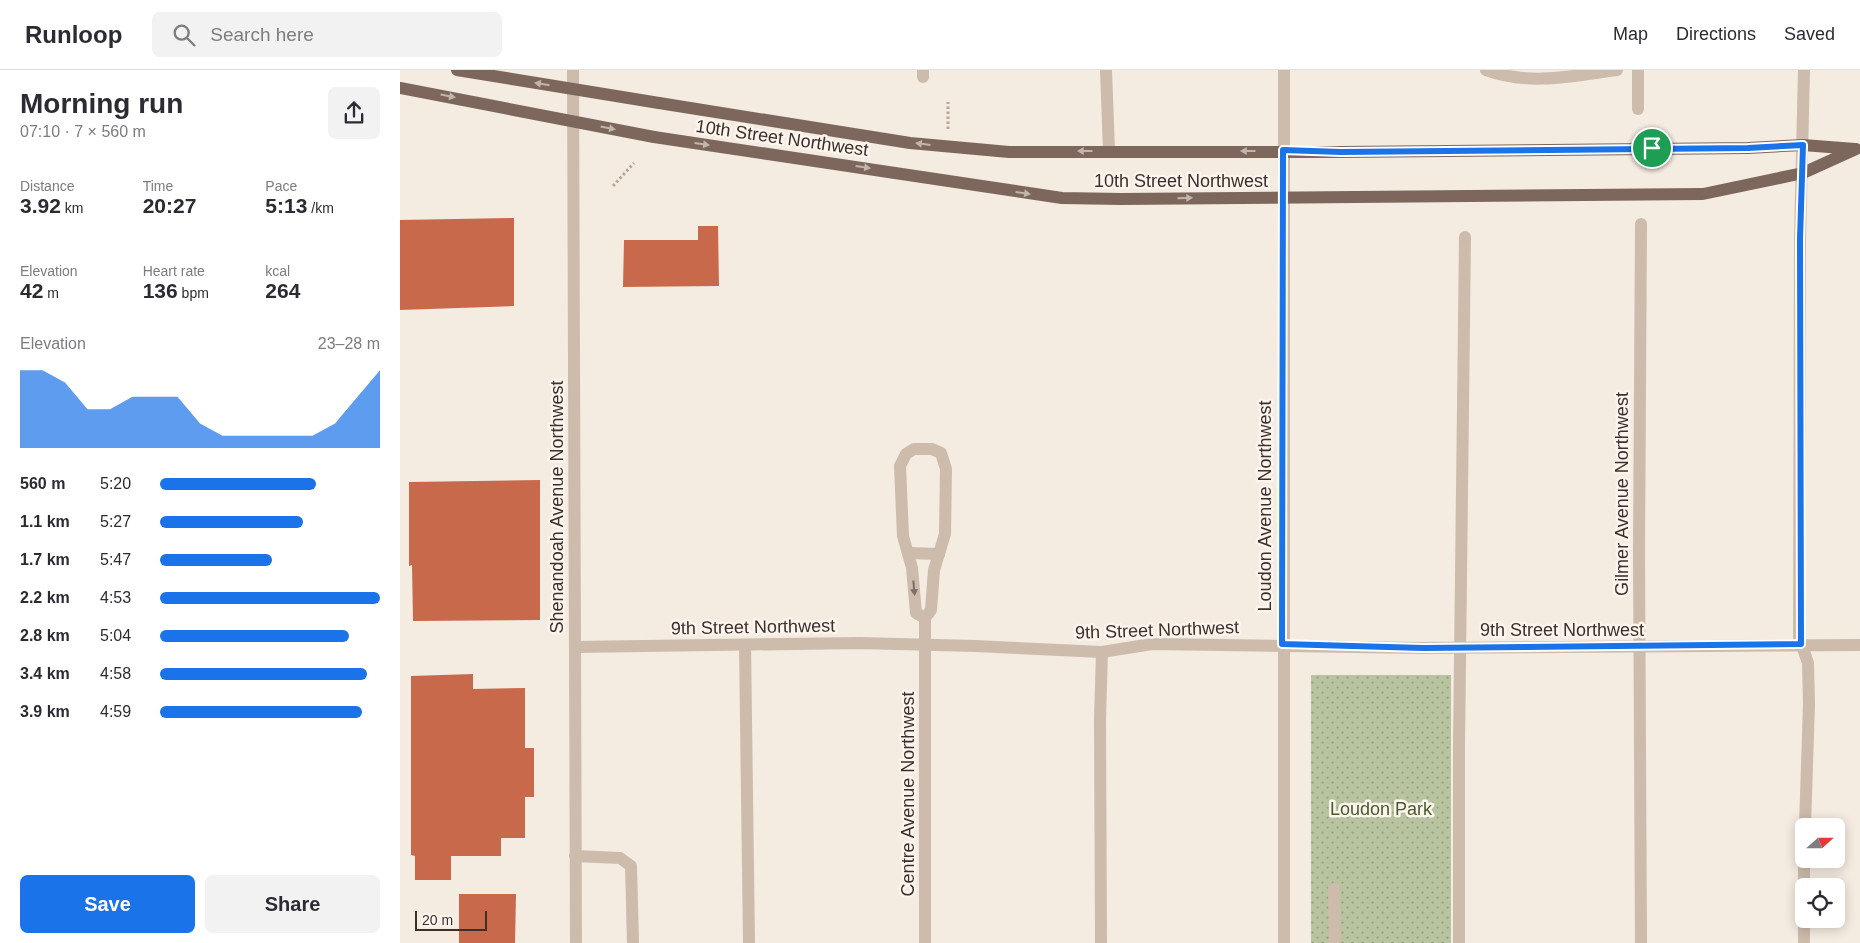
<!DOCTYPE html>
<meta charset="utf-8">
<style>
:root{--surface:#fff;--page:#f2f2f3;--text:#2b2b33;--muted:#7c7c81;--line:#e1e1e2;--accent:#1a73e8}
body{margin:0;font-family:Helvetica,sans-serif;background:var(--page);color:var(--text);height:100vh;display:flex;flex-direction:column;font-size:19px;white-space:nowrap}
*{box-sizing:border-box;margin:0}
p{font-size:16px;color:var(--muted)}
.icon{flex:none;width:28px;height:28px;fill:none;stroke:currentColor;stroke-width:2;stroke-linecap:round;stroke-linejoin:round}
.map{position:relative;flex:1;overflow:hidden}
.side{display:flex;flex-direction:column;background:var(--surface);width:400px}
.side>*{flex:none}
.needle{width:32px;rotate:69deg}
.tools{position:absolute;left:1395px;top:748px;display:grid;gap:10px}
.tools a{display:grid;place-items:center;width:50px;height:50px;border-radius:8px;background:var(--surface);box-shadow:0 2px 12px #0003;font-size:25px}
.scale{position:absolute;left:15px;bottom:12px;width:72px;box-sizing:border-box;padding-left:5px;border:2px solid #3b302b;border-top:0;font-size:14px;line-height:18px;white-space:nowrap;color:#3b302b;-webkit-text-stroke:4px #fbf5ee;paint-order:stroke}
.pin{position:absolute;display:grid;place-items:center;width:42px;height:42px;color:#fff;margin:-21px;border:2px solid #fff;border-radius:50%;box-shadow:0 1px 5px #0007}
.round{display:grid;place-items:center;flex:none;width:52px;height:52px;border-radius:8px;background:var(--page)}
.summary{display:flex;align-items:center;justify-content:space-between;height:85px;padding:0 20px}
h1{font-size:28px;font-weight:700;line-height:38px}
.figures{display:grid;grid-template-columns:repeat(3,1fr);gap:8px;height:85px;padding:5px 20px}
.figures div{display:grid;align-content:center}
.figures b{font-size:21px;font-weight:700}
.figures small{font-size:14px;font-weight:400}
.figures p{font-size:14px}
.chart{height:140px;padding:10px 20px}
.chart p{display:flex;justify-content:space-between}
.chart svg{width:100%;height:90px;margin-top:5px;fill:var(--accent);opacity:.7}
.primary-button{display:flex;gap:10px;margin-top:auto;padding:10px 20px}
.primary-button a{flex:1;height:58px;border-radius:8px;background:var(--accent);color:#fff;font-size:20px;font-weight:700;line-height:58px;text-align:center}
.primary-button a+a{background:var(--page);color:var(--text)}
ul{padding:0 20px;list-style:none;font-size:16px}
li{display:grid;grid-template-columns:80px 60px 1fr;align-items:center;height:38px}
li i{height:12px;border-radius:6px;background:var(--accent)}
header{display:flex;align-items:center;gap:30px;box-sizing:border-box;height:70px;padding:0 25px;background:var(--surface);border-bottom:1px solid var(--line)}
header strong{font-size:24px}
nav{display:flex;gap:28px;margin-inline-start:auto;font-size:18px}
.search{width:350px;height:45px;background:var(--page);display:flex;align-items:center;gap:12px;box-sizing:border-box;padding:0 18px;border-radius:8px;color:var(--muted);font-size:19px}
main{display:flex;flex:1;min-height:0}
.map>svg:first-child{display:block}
.green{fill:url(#green-dots)}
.building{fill:#c8694b}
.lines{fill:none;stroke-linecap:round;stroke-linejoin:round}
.path{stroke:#b9a596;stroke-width:3;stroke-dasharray:2.5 2.5;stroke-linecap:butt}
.minor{stroke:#cdbbac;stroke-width:12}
.major{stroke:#7d675c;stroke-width:12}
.major-bridge{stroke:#7d675c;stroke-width:12}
.oneway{fill:#c2b5ac}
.oneway2{fill:#7d6f65}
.route-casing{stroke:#fff;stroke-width:10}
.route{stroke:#1a73e8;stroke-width:6}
.labels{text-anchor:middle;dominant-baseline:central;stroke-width:5;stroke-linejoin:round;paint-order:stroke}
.street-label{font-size:18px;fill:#3b302b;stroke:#fbf5ee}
.park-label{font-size:18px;fill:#4a5a2e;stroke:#fbf5ee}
</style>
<header>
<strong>Runloop</strong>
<div class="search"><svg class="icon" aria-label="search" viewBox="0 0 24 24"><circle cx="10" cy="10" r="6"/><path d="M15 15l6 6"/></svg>Search here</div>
<nav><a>Map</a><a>Directions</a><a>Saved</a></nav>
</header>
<main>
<section class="side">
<div class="summary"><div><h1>Morning run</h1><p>07:10 · 7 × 560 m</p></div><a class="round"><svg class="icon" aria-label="share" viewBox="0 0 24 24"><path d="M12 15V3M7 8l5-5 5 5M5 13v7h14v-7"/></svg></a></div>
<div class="figures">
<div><p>Distance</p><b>3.92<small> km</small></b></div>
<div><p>Time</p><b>20:27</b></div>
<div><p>Pace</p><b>5:13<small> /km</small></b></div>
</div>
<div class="figures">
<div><p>Elevation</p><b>42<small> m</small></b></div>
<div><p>Heart rate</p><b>136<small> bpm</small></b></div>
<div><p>kcal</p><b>264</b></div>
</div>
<div class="chart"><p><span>Elevation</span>23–28 m</p>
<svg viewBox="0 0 160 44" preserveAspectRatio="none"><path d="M0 44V6L10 6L20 12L30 25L40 25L50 19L60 19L70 19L80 32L90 38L100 38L110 38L120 38L130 38L140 32L150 19L160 6V44z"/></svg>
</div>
<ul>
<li><b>560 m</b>5:20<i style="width:71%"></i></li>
<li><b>1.1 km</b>5:27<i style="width:65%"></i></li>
<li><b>1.7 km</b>5:47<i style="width:51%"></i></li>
<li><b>2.2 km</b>4:53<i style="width:100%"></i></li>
<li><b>2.8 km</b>5:04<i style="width:86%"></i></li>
<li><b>3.4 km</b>4:58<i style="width:94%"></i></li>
<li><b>3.9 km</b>4:59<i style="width:92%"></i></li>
</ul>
<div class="primary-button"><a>Save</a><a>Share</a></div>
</section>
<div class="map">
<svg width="1460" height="873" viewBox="0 0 1460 873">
<defs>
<pattern id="green-dots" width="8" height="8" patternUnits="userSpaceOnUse" patternTransform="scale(1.25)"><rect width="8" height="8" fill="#b8c4a0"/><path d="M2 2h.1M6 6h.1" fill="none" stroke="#97a083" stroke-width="1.8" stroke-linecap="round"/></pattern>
</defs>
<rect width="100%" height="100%" fill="#f4ebe1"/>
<rect class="green" x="911" y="605" width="140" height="268"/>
<g class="building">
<path d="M114,148V236L0,240V150Z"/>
<path d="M298,156H318L319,216L223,217L224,170H298Z"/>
<path d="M140,410V550L13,551L12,495L9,496V412Z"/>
<path d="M73,604V619L125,618V678H134V727H125V768H101V786H51V810H15V786L11,785V606Z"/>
<path d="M59,824H116L115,873H59Z"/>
</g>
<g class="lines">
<g class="path">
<path d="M548,59V32"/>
<path d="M213,116L234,93"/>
</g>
<g class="minor">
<path d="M173,0L176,873"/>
<path d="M706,0L709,81"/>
<path d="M884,0V873"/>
<path d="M1086,0C1130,16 1172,6 1217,0"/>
<path d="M1404,0L1400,169L1399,567L1408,593L1409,634L1405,756"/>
<path d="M523,7V0"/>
<path d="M1238,39V0"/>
<path d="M508,483L539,484"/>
<path d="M525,548L516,543L512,498L503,466L500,396L506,384L514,379H532L541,383L546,399L545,464L534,500L531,540L525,548V873"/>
<path d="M345,575L349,873"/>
<path d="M175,577L460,573L575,576L702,582L752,574L1023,578L1460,575"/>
<path d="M175,786L220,788L231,796L233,873"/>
<path d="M1404,816V789"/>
<path d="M934,819L935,873"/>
<path d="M701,873L700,649L702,582"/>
<path d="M1059,873V676L1065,167"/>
<path d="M1241,873L1239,483L1241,154"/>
<path d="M1404,873V843"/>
</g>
<g class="major">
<path d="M259,33L510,73L609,82H941L1348,78L1403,75L1455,79"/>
<path d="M254,67L662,128L721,129L1303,124L1403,103L1456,79"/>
</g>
<g class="major-bridge">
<path d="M57,0L259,33"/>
<path d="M0,18L254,67"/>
</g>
</g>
<defs><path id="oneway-solid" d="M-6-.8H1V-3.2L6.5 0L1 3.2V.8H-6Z" transform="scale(1.25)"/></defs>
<g class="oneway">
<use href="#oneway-solid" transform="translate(142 14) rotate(-171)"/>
<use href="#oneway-solid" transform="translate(48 26) rotate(11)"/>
<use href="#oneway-solid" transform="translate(208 58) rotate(11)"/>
<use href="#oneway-solid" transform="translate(302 74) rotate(8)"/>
<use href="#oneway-solid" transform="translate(523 74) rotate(-173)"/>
<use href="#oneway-solid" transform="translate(685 81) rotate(180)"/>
<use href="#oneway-solid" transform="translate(848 81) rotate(180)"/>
<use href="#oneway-solid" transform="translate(463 97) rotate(8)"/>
<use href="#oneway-solid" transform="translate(623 123) rotate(8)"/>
<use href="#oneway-solid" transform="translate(785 128) rotate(-1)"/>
</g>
<use class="oneway2" href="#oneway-solid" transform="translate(514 518) rotate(85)"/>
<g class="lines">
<g class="route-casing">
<path id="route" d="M1403,75L1400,169L1401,574L1023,578L882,574L883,80L941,82L1348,78Z"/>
</g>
<use href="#route" class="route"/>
</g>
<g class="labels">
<g class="street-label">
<text transform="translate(382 68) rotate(8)">10th Street Northwest</text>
<text x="781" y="111">10th Street Northwest</text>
<text transform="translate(1222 424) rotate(-90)">Gilmer Avenue Northwest</text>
<text transform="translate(865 436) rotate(-90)">Loudon Avenue Northwest</text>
<text transform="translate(157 437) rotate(-90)">Shenandoah Avenue Northwest</text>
<text transform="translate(353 557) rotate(-1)">9th Street Northwest</text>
<text transform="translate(757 560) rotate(-2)">9th Street Northwest</text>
<text x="1162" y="560">9th Street Northwest</text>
<text transform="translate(508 724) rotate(-90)">Centre Avenue Northwest</text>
</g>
<g class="park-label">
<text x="981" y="739">Loudon Park</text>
</g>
</g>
</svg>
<div class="tools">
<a><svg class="needle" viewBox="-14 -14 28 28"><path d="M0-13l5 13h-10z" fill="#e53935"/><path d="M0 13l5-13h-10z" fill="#7c7c81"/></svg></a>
<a><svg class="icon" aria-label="locate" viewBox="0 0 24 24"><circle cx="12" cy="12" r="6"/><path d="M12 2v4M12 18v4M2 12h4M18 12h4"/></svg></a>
</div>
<div class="scale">20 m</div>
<div class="pin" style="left:1252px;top:78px;background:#1e9e55"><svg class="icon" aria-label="arrive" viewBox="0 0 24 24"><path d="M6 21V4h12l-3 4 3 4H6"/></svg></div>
</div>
</main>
